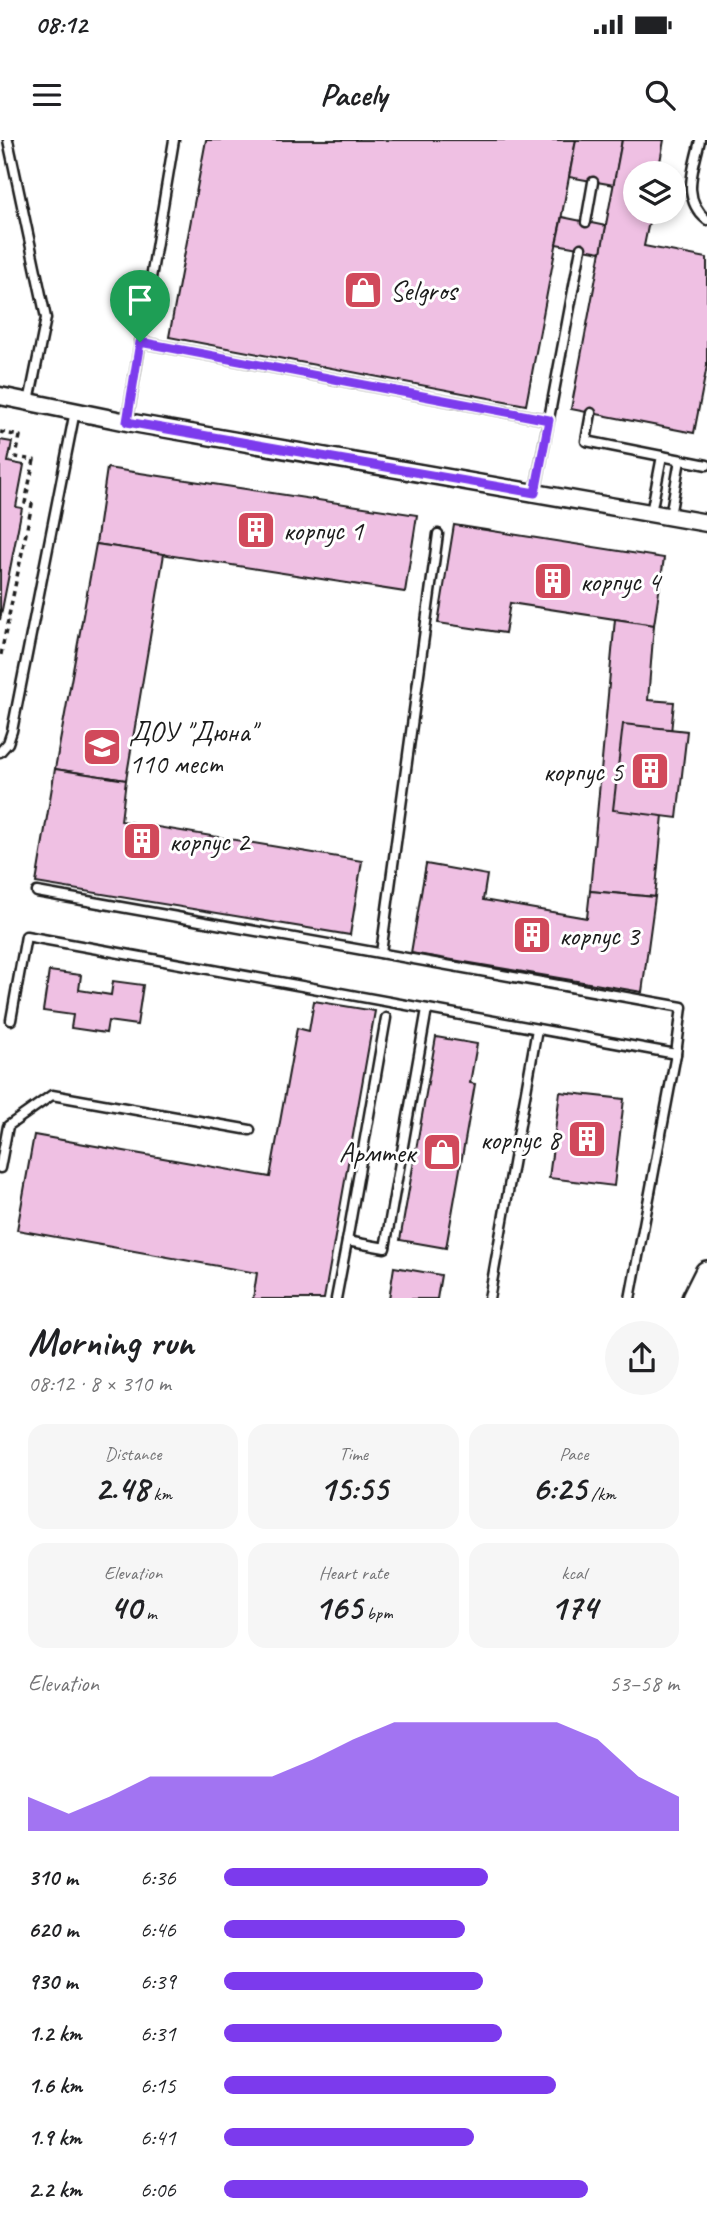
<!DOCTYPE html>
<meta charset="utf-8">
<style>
:root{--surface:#fff;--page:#f6f6f6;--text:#202124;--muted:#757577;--accent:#7c3aed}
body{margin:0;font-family:Caveat,sans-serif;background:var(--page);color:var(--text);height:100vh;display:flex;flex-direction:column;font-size:26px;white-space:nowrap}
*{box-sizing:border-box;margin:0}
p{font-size:23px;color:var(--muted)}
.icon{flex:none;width:38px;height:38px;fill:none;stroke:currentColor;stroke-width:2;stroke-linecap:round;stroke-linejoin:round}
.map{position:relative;height:1158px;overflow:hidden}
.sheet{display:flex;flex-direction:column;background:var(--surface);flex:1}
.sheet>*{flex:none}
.buttons{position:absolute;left:623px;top:21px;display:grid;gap:14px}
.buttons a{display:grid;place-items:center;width:63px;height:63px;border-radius:50%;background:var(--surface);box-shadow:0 4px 10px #0003;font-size:35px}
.pin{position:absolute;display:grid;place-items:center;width:60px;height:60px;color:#fff;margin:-72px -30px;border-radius:50% 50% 50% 0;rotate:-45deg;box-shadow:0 0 7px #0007}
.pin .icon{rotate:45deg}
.round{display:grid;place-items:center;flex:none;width:74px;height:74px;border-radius:37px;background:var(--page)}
.headline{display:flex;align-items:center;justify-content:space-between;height:119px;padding:0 28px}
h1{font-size:38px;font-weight:600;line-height:52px}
.metrics{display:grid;grid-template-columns:repeat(3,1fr);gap:10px;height:119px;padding:7px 28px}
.metrics div{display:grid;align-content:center;border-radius:18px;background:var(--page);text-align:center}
.metrics b{font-size:35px;font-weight:600}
.metrics small{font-size:19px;font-weight:400}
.metrics p{font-size:19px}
.chart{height:196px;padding:14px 28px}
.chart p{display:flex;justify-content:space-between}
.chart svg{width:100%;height:126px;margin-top:7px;fill:var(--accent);opacity:.7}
ul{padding:0 28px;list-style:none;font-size:23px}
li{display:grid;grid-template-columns:112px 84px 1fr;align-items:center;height:52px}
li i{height:18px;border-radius:9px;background:var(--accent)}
.status{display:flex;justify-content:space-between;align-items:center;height:49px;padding:0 35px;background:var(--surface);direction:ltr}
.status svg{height:19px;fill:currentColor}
header{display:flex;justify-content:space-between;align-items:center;height:91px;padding:0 28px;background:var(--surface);font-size:32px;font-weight:600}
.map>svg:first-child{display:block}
.building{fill:#efc0e3;stroke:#1c1c1c;stroke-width:2}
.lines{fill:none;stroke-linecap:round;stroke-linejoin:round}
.lane-casing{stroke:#1c1c1c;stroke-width:13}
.street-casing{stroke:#1c1c1c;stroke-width:21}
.secondary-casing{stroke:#1c1c1c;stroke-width:28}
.path{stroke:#1c1c1c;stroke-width:3.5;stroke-dasharray:5 5;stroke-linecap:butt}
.lane{stroke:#fff;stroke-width:8}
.street{stroke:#fff;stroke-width:16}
.secondary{stroke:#fff;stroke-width:23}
.route-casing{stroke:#fff;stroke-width:14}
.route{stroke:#7c3aed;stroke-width:9}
.labels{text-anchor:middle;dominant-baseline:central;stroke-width:6;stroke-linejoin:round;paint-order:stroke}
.poi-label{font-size:28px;fill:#1c1c1c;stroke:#fff;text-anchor:start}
</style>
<div class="status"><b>08:12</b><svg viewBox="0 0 49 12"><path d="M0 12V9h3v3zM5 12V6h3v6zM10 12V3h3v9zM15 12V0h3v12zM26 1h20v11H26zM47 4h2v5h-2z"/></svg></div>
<header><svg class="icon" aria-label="menu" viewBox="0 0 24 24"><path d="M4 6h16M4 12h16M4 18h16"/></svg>Pacely<svg class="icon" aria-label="search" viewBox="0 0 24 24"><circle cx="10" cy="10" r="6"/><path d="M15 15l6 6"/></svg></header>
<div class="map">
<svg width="707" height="1159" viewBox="0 0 707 1159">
<rect width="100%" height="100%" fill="#fff"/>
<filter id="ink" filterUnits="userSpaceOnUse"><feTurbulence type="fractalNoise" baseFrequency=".0143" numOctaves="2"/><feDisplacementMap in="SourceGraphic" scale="14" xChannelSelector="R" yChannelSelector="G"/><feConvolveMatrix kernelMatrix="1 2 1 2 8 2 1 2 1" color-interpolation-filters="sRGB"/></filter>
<g filter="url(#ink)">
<g class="building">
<path d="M206,0H576L526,265L169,197Z"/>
<path d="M576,0H622L614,45L569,37Z"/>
<path d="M622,0H664L658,33H635V72H651L644,106L707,118V226L694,293L571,269Z"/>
<path d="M562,77L606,86L601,112L556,104Z"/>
<path d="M0,300L12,302L8,322L24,325L16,367L22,368L0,480Z"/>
<path d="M107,328L417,375L405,452L96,404Z"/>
<path d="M454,385L664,418L654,485L510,463L505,493L438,483Z"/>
<path d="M96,404L164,414L126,640L55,629Z"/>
<path d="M615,479L654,485L648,560L674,562L655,757L590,751Z"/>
<path d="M623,584L687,591L677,678L613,670Z"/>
<path d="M55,629L126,640L121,681L362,721L350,795L36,743Z"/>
<path d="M426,724L487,735L483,760L587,778L590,751L655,757L642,852L411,813Z"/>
<path d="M49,831L81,835L79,850L111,855L113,841L143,845L137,885L108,881L106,893L71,888L73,875L43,871Z"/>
<path d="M314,861L375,871L324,1159H253L257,1133L17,1090L34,995L270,1037L297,888L309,891Z"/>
<path d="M436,897L477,904L470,943L475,944L446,1108L400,1100Z"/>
<path d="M560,952L624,959L614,1046L549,1038Z"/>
<path d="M394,1127L441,1135L437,1159H389Z"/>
</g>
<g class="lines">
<g class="lane-casing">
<g id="lane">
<path d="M8,0L46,178L29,262"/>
<path d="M700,0C694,29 680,58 707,80"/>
<path d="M586,82L593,42"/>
<path d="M140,202L549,280"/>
<path d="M591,273L586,301L707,325"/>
<path d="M127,282L174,0"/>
<path d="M535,353L581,108"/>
<path d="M651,373L662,316"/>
<path d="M670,376L680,320"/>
<path d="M0,612L8,603L12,591L75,271"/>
<path d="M37,752L682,867L676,914"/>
<path d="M381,813L438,394"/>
<path d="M11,880L26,796L676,914L630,1159"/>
<path d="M0,1028L8,986L52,955L250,990"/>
<path d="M347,1101L386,878"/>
<path d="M336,1159L347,1101L385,1108L427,869"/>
<path d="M489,1159L537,889"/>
</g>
</g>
<g class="street-casing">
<path id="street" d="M0,256L127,282L707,383"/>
</g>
<g class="secondary-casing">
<path id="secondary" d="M694,1159L707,1133"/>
</g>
<path class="path" d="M0,292L20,296L16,317L34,320L25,363L32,364L0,519"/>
<use href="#lane" class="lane"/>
<use href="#street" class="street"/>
<use href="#secondary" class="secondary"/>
</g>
</g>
<g class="lines" filter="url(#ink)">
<g class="route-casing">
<path id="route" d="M140,202L549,280L535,353L127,282Z"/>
</g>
<use href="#route" class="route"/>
</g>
<defs>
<g id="shop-square" transform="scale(2.0125)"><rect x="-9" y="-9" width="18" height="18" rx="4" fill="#d1495b" stroke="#fff"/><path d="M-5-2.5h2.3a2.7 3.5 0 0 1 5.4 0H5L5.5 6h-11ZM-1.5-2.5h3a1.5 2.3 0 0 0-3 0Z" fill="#fff"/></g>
<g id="building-square" transform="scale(2.0125)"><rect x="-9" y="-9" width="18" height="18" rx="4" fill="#d1495b" stroke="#fff"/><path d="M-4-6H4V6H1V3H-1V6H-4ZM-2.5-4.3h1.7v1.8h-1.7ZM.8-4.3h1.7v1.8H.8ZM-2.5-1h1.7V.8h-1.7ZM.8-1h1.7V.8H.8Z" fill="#fff"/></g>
<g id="school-square" transform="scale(2.0125)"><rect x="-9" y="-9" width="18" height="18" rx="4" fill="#d1495b" stroke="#fff"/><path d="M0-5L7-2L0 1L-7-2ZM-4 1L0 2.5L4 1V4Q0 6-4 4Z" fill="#fff"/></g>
</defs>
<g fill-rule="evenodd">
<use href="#shop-square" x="363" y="150"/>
<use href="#building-square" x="256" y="390"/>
<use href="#building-square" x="553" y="441"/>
<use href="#school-square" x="102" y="607"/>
<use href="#building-square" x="650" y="631"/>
<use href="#building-square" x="142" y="701"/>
<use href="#building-square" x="532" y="795"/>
<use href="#building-square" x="587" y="999"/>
<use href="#shop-square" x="442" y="1012"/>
</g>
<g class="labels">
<g class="poi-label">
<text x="390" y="150">Selgros</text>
<text x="283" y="390">корпус 1</text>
<text x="580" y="441">корпус 4</text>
<text x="129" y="591">ДОУ "Дюна"<tspan x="129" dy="32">110 мест</tspan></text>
<text x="623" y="631" text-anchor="end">корпус 5</text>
<text x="169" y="701">корпус 2</text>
<text x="559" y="795">корпус 3</text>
<text x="560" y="999" text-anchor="end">корпус 8</text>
<text x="415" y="1012" text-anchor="end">Армтек</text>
</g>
</g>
</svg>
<div class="buttons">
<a><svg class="icon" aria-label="layers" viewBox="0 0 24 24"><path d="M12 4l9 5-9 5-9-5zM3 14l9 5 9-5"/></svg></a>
</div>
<div class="pin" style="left:140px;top:202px;background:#1e9e55"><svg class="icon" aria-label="arrive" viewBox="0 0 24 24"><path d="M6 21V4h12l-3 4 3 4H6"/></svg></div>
</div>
<section class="sheet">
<div class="headline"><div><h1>Morning run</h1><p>08:12 · 8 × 310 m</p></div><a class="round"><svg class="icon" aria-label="share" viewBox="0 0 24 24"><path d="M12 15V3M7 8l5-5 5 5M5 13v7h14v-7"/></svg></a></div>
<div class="metrics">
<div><p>Distance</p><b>2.48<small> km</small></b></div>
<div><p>Time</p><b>15:55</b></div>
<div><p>Pace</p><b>6:25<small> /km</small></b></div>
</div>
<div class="metrics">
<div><p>Elevation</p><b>40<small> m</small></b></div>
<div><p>Heart rate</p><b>165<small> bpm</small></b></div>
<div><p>kcal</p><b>174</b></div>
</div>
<div class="chart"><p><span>Elevation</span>53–58 m</p>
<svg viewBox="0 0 160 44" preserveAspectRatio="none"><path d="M0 44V32L10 38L20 32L30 25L40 25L50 25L60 25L70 19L80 12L90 6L100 6L110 6L120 6L130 6L140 12L150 25L160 32V44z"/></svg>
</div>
<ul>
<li><b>310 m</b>6:36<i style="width:58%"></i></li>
<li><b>620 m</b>6:46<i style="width:53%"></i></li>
<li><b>930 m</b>6:39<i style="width:57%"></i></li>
<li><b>1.2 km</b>6:31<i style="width:61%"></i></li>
<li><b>1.6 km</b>6:15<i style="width:73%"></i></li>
<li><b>1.9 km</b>6:41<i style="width:55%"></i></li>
<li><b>2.2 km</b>6:06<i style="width:80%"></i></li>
</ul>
</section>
